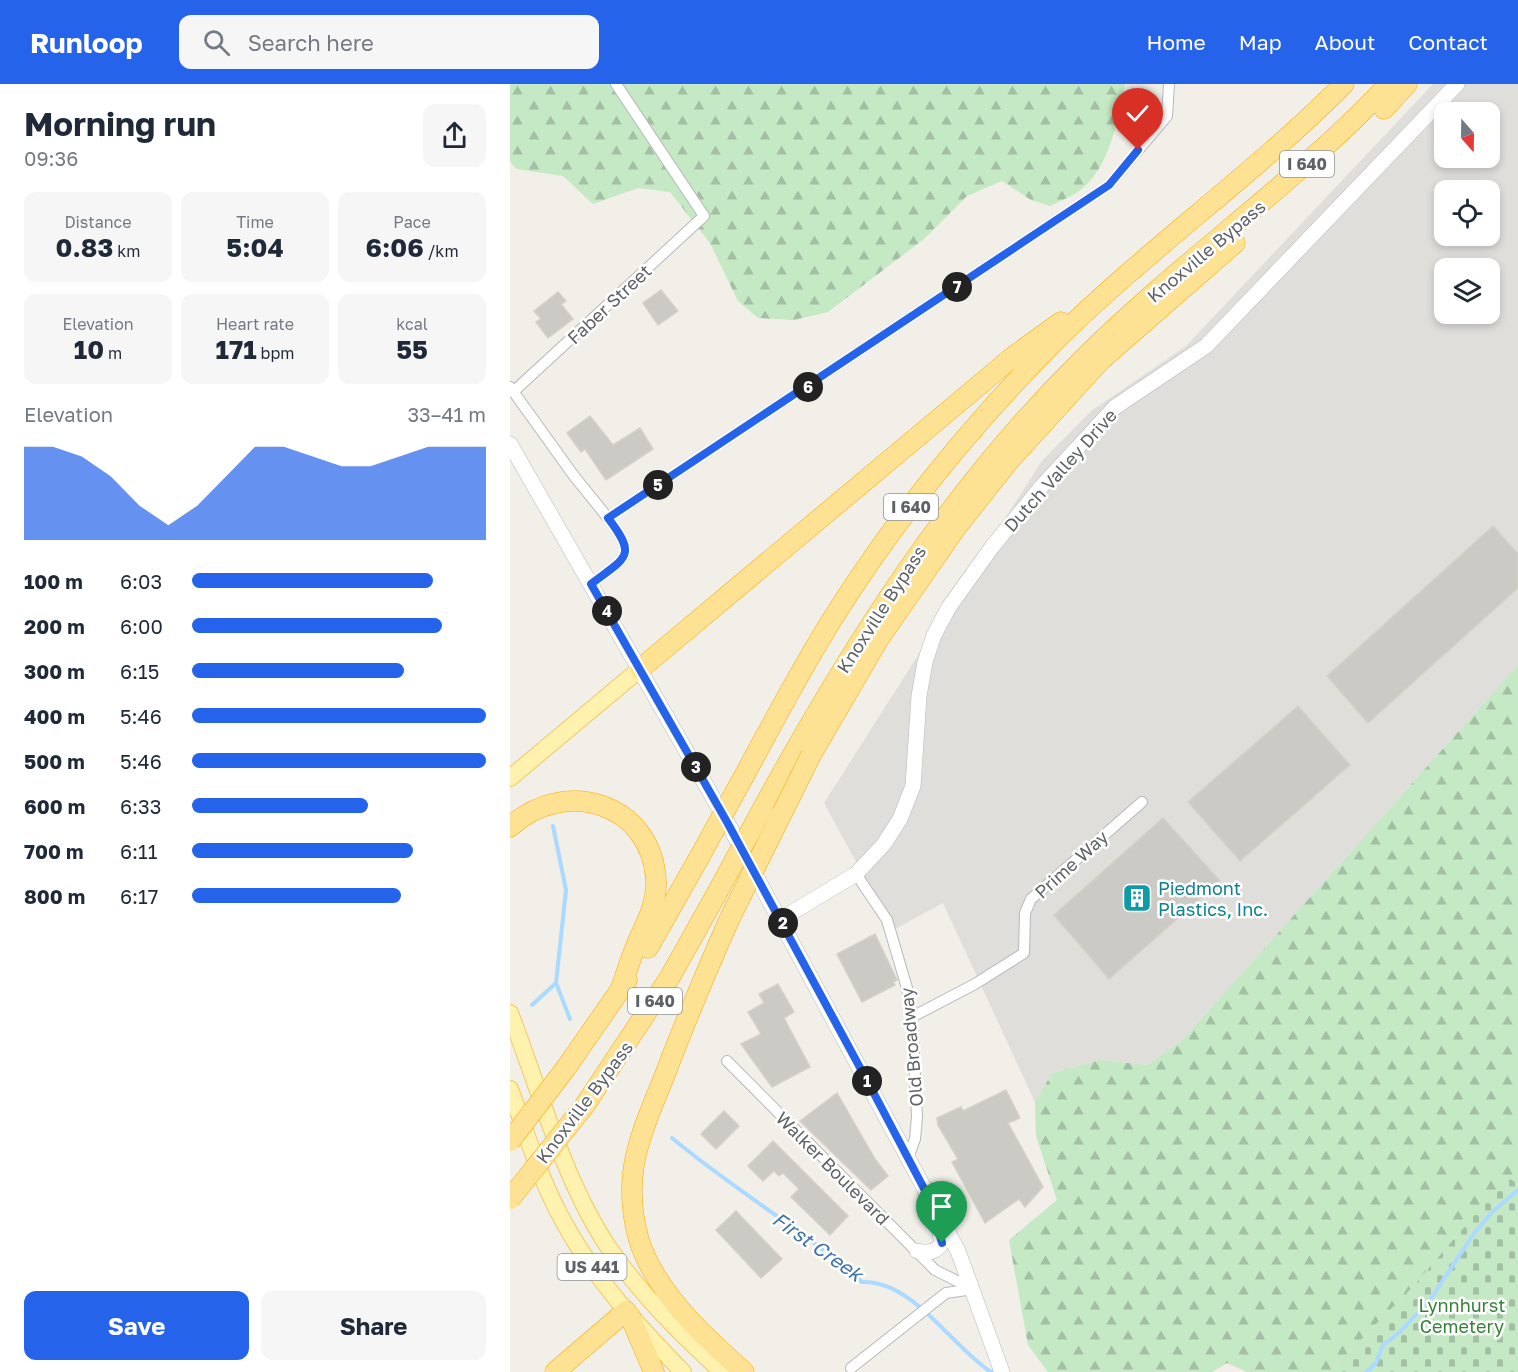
<!DOCTYPE html>
<meta charset="utf-8">
<style>
:root{--surface:#fff;--page:#f6f6f7;--text:#1f2937;--muted:#747a83;--accent:#2563eb}
body{margin:0;font-family:"Golos Text",sans-serif;background:var(--page);color:var(--text);height:100vh;display:flex;flex-direction:column;font-size:22px;white-space:nowrap}
*{box-sizing:border-box;margin:0}
p{font-size:20px;color:var(--muted)}
.icon{flex:none;width:33px;height:33px;fill:none;stroke:currentColor;stroke-width:2;stroke-linecap:round;stroke-linejoin:round}
.map{position:relative;flex:1;overflow:hidden}
.sheet{display:flex;flex-direction:column;background:var(--surface);width:510px}
.sheet>*{flex:none}
.needle{width:39px;rotate:160deg}
.fabs{position:absolute;left:924px;top:18px;display:grid;gap:12px}
.fabs a{display:grid;place-items:center;width:66px;height:66px;border-radius:12px;background:var(--surface);box-shadow:0 3px 9px #0003;font-size:30px}
.pin{position:absolute;display:grid;place-items:center;width:51px;height:51px;color:#fff;margin:-62px -26px;border-radius:50% 50% 50% 0;rotate:-45deg;box-shadow:0 0 6px #0007}
.pin .icon{rotate:45deg}
.km{position:absolute;width:30px;height:30px;margin:-15px;border-radius:50%;background:#222;color:#fff;font-size:16px;line-height:30px;text-align:center}
.round{display:grid;place-items:center;flex:none;width:63px;height:63px;border-radius:12px;background:var(--page)}
.headline{display:flex;align-items:center;justify-content:space-between;height:102px;padding:0 24px}
h1{font-size:33px;font-weight:700;line-height:45px}
.stats{display:grid;grid-template-columns:repeat(3,1fr);gap:9px;height:102px;padding:6px 24px}
.stats div{display:grid;align-content:center;border-radius:12px;background:var(--page);text-align:center}
.stats b{font-size:26px;font-weight:700}
.stats small{font-size:16px;font-weight:400}
.stats p{font-size:16px}
.chart{height:168px;padding:12px 24px}
.chart p{display:flex;justify-content:space-between}
.chart svg{width:100%;height:108px;margin-top:6px;fill:var(--accent);opacity:.7}
.action{display:flex;gap:12px;margin-top:auto;padding:12px 24px}
.action a{flex:1;height:69px;border-radius:12px;background:var(--accent);color:#fff;font-size:24px;font-weight:700;line-height:69px;text-align:center}
.action a+a{background:var(--page);color:var(--text)}
ul{padding:0 24px;list-style:none;font-size:20px}
li{display:grid;grid-template-columns:96px 72px 1fr;align-items:center;height:45px}
li i{height:15px;border-radius:8px;background:var(--accent)}
header{display:flex;align-items:center;gap:36px;box-sizing:border-box;height:84px;padding:0 30px;background:var(--accent);color:#fff}
header strong{font-size:28px}
nav{display:flex;gap:33px;margin-inline-start:auto;font-size:21px}
.search{width:420px;height:54px;background:var(--page);display:flex;align-items:center;gap:15px;box-sizing:border-box;padding:0 21px;border-radius:12px;color:var(--muted);font-size:22px}
main{display:flex;flex:1;min-height:0}
.map>svg:first-child{display:block}
.industrial{fill:#e0deda;fill-rule:evenodd}
.forest{fill:url(#forest-firs)}
.cemetery{fill:url(#cemetery-stones)}
.lines{fill:none;stroke-linecap:round;stroke-linejoin:round}
.stream{stroke:#aadaff;stroke-width:4}
.building{fill:#cccac5;stroke:#d6d1c6;stroke-width:1.5}
.street-casing{stroke:#b5b8bc;stroke-width:12}
.secondary-casing{stroke:#b6babf;stroke-width:16}
.primary-casing{stroke:#f2c960;stroke-width:18}
.highway-casing{stroke:#f9ab00;stroke-width:21}
.street{stroke:#fff;stroke-width:10}
.secondary{stroke:#fff;stroke-width:15}
.primary{stroke:#fff2af;stroke-width:16}
.highway{stroke:#fde293;stroke-width:20}
.highway-bridge-casing{stroke:#f9ab00;stroke-width:21;stroke-linecap:butt}
.highway-bridge{stroke:#fde293;stroke-width:20}
.route-casing{stroke:#fff;stroke-width:12}
.route{stroke:#2563eb;stroke-width:8}
.labels{text-anchor:middle;dominant-baseline:central;stroke-width:5;stroke-linejoin:round;paint-order:stroke}
.shield{fill:#fff;stroke:#8f9295;stroke-width:1.5}
.shield-label{font-size:16px;font-weight:bold;fill:#5f6368}
.street-label{font-size:18px;fill:#5f6368;stroke:#fff}
.culture-label{font-size:18px;fill:#0d838f;stroke:#fff;text-anchor:start}
.park-label{font-size:18px;fill:#348238;stroke:#fff}
.water-label{font-size:20px;font-style:italic;fill:#4174aa;stroke:#fff}
</style>
<header>
<strong>Runloop</strong>
<div class="search"><svg class="icon" aria-label="search" viewBox="0 0 24 24"><circle cx="10" cy="10" r="6"/><path d="M15 15l6 6"/></svg>Search here</div>
<nav><a>Home</a><a>Map</a><a>About</a><a>Contact</a></nav>
</header>
<main>
<section class="sheet">
<div class="headline"><div><h1>Morning run</h1><p>09:36</p></div><a class="round"><svg class="icon" aria-label="share" viewBox="0 0 24 24"><path d="M12 15V3M7 8l5-5 5 5M5 13v7h14v-7"/></svg></a></div>
<div class="stats">
<div><p>Distance</p><b>0.83<small> km</small></b></div>
<div><p>Time</p><b>5:04</b></div>
<div><p>Pace</p><b>6:06<small> /km</small></b></div>
</div>
<div class="stats">
<div><p>Elevation</p><b>10<small> m</small></b></div>
<div><p>Heart rate</p><b>171<small> bpm</small></b></div>
<div><p>kcal</p><b>55</b></div>
</div>
<div class="chart"><p><span>Elevation</span>33–41 m</p>
<svg viewBox="0 0 160 44" preserveAspectRatio="none"><path d="M0 44V6L10 6L20 10L30 18L40 30L50 38L60 30L70 18L80 6L90 6L100 10L110 14L120 14L130 10L140 6L150 6L160 6V44z"/></svg>
</div>
<ul>
<li><b>100 m</b>6:03<i style="width:82%"></i></li>
<li><b>200 m</b>6:00<i style="width:85%"></i></li>
<li><b>300 m</b>6:15<i style="width:72%"></i></li>
<li><b>400 m</b>5:46<i style="width:100%"></i></li>
<li><b>500 m</b>5:46<i style="width:100%"></i></li>
<li><b>600 m</b>6:33<i style="width:60%"></i></li>
<li><b>700 m</b>6:11<i style="width:75%"></i></li>
<li><b>800 m</b>6:17<i style="width:71%"></i></li>
</ul>
<div class="action"><a>Save</a><a>Share</a></div>
</section>
<div class="map">
<svg width="1008" height="1288" viewBox="0 0 1008 1288">
<defs>
<pattern id="forest-firs" width="22" height="20" patternUnits="userSpaceOnUse" patternTransform="scale(1.5)"><rect width="22" height="20" fill="#c5e8c5"/><path d="M5 1l3.5 6h-7zM16 11l3.5 6h-7z" fill="#a3c0a4"/></pattern>
<pattern id="cemetery-stones" width="16" height="16" patternUnits="userSpaceOnUse" patternTransform="scale(1.5)"><rect width="16" height="16" fill="#c5e8c5"/><path d="M2 7V4a2 2 0 0 1 4 0v3zM10 15v-3a2 2 0 0 1 4 0v3z" fill="#a3c0a4"/></pattern>
</defs>
<rect width="100%" height="100%" fill="#f1efe8"/>
<path class="industrial" d="M923,0H1008V581L674,954L638,981L590,976L542,989L525,1018L433,819L383,846L314,719L531,378L581,327L676,262ZM934,28H980V74H934ZM934,106H980V152H934ZM934,184H980V230H934Z"/>
<g class="forest">
<path d="M0,0H615C608,34 600,85 569,107C561,113 549,117 540,122L521,116L492,97L457,112L414,155L318,228L284,236L248,234L228,217L200,159L160,108L128,104L83,120L53,92L7,85L0,78Z"/>
<path d="M1008,581V1100L997,1094L901,1205L819,1288H737L717,1279L702,1288H538L518,1261L499,1156L547,1116L526,1052L525,1018L542,989L590,976L638,981L674,954Z"/>
</g>
<path class="cemetery" d="M997,1093L1008,1100V1288H819L901,1205Z"/>
<g class="lines">
<g class="stream">
<path d="M43,742L56,806L46,899L60,935"/>
<path d="M22,921L46,899"/>
<path d="M162,1054C223,1105 292,1145 352,1198C403,1196 442,1263 481,1288"/>
<path d="M856,1288L866,1279L873,1261L890,1248L922,1213L965,1148L982,1128L1008,1106"/>
</g>
</g>
<g class="building">
<path d="M151,206L168,227L148,241L133,219Z"/>
<path d="M48,208L56,217L51,220L63,235L38,254L26,238L31,235L24,227Z"/>
<path d="M80,332L103,361L130,344L143,365L96,396L75,365L71,368L57,349Z"/>
<path d="M983,442L1008,470V504L858,639L817,592Z"/>
<path d="M788,622L840,681L730,777L678,718Z"/>
<path d="M653,734L710,797L599,895L544,831Z"/>
<path d="M365,850L387,896L383,898L385,901L352,918L327,870Z"/>
<path d="M268,900L284,928L274,934L300,983L262,1003L231,960L251,950L238,928L254,919L249,910Z"/>
<path d="M496,1006L510,1034L498,1039L533,1103L515,1123L509,1115L475,1139L442,1078L448,1075L428,1041L427,1034L451,1023L453,1027Z"/>
<path d="M327,1009L365,1075L378,1092L361,1106L290,1037Z"/>
<path d="M214,1027L229,1042L206,1065L191,1050Z"/>
<path d="M263,1057L338,1132L320,1151L281,1113L289,1105L273,1089L269,1092L264,1087L253,1097L238,1082Z"/>
<path d="M226,1127L272,1175L251,1194L206,1146Z"/>
</g>
<g class="lines">
<g class="street-casing">
<g id="street">
<path d="M0,303L64,392L98,434"/>
<path d="M3,308L194,132L106,0"/>
<path d="M81,500C116,473 128,473 98,434L599,101L657,32L659,0"/>
<path d="M346,790L377,836L397,904L402,933L407,1033L405,1055L398,1074"/>
<path d="M402,933L465,900L514,869L515,829L521,815L632,718"/>
<path d="M217,977L425,1186L463,1205"/>
<path d="M341,1284L436,1209L463,1205"/>
</g>
</g>
<g class="secondary-casing">
<g id="secondary">
<path d="M0,360L217,738L448,1167L492,1288"/>
<path d="M271,835L346,790L374,760L390,735L403,702L409,612L415,578L424,551L439,523L482,463L532,402L605,323L696,262L947,0"/>
<path d="M407,1167C417,1169 426,1169 432,1159L428,1140"/>
</g>
</g>
<g class="primary-casing">
<g id="primary">
<path d="M0,694L130,585"/>
<path d="M0,929C29,1004 54,1098 99,1164C132,1212 170,1249 212,1288"/>
<path d="M0,1005C16,1047 29,1093 51,1133C82,1192 127,1241 173,1288"/>
</g>
</g>
<g class="highway-casing">
<g id="highway">
<path d="M874,25L897,0"/>
<path d="M130,585L504,272L551,238"/>
<path d="M301,671L368,556L445,445L498,378L591,276L725,159"/>
<path d="M234,692C261,642 288,591 318,542C382,439 460,342 546,256C637,166 743,91 834,0"/>
<path d="M253,724C341,563 438,409 569,279C667,180 783,102 879,0"/>
<path d="M0,743C54,693 141,718 146,796C147,820 137,837 128,857C121,873 116,889 111,905"/>
<path d="M220,834C196,888 173,943 152,998C141,1025 129,1052 124,1081C119,1110 123,1147 136,1174C158,1220 197,1255 234,1288"/>
<path d="M138,864L190,772"/>
<path d="M56,984L117,896"/>
<path d="M75,1021L160,893L207,809"/>
<path d="M120,1232L144,1288"/>
<path d="M45,1288L116,1227"/>
</g>
</g>
<use href="#street" class="street"/>
<use href="#secondary" class="secondary"/>
<use href="#primary" class="primary"/>
<use href="#highway" class="highway"/>
<g class="highway-bridge-casing">
<g id="highway-bridge">
<path d="M190,772L234,692"/>
<path d="M207,809L253,724"/>
<path d="M220,834L301,671"/>
<path d="M0,1057L56,984"/>
<path d="M0,1115L75,1021"/>
</g>
</g>
<use href="#highway-bridge" class="highway-bridge"/>
</g>
<g class="lines">
<g class="route-casing">
<path id="route" d="M432,1159L419,1114L360,1002L217,738L81,500C116,473 128,473 98,434L599,101L628,66"/>
</g>
<use href="#route" class="route"/>
</g>
<defs>
<g id="building-square" transform="scale(1.5)"><rect x="-9" y="-9" width="18" height="18" rx="4" fill="#0f9aa8" stroke="#fff"/><path d="M-4-6H4V6H1V3H-1V6H-4ZM-2.5-4.3h1.7v1.8h-1.7ZM.8-4.3h1.7v1.8H.8ZM-2.5-1h1.7V.8h-1.7ZM.8-1h1.7V.8H.8Z" fill="#fff"/></g>
</defs>
<g fill-rule="evenodd">
<use href="#building-square" x="627" y="814"/>
</g>
<g class="labels">
<g class="shield">
<rect x="770" y="67" width="54" height="26" rx="4.5"/>
<rect x="374" y="410" width="54" height="26" rx="4.5"/>
<rect x="118" y="904" width="54" height="26" rx="4.5"/>
<rect x="47.5" y="1170" width="69" height="26" rx="4.5"/>
</g>
<g class="shield-label">
<text x="797" y="80">I 640</text>
<text x="401" y="423">I 640</text>
<text x="145" y="917">I 640</text>
<text x="82" y="1183">US 441</text>
</g>
<g class="street-label">
<text transform="translate(696 167) rotate(-40)">Knoxville Bypass</text>
<text transform="translate(99 220) rotate(-43)">Faber Street</text>
<text transform="translate(550 386) rotate(-48)">Dutch Valley Drive</text>
<text transform="translate(371 525) rotate(-57)">Knoxville Bypass</text>
<text transform="translate(561 780) rotate(-42)">Prime Way</text>
<text transform="translate(401 963) rotate(-95)">Old Broadway</text>
<text transform="translate(74 1018) rotate(-53)">Knoxville Bypass</text>
<text transform="translate(323 1084) rotate(45)">Walker Boulevard</text>
</g>
<g class="culture-label">
<text x="648" y="804">Piedmont<tspan x="648" dy="21">Plastics, Inc.</tspan></text>
</g>
<g class="park-label">
<text x="952" y="1221">Lynnhurst<tspan x="952" dy="21">Cemetery</tspan></text>
</g>
<g class="water-label">
<text transform="translate(308 1162) rotate(35)">First Creek</text>
</g>
</g>
</svg>
<div class="fabs">
<a><svg class="needle" viewBox="-14 -14 28 28"><path d="M0-13l5 13h-10z" fill="#e53935"/><path d="M0 13l5-13h-10z" fill="#747a83"/></svg></a>
<a><svg class="icon" aria-label="locate" viewBox="0 0 24 24"><circle cx="12" cy="12" r="6"/><path d="M12 2v4M12 18v4M2 12h4M18 12h4"/></svg></a>
<a><svg class="icon" aria-label="layers" viewBox="0 0 24 24"><path d="M12 4l9 5-9 5-9-5zM3 14l9 5 9-5"/></svg></a>
</div>
<div class="pin" style="left:432px;top:1159px;background:#1e9e55"><svg class="icon" aria-label="arrive" viewBox="0 0 24 24"><path d="M6 21V4h12l-3 4 3 4H6"/></svg></div>
<div class="pin" style="left:628px;top:66px;background:#d93025"><svg class="icon" aria-label="check" viewBox="0 0 24 24"><path d="M5 12l5 5 9-10"/></svg></div>
<b class="km" style="left:357px;top:997px">1</b>
<b class="km" style="left:273px;top:839px">2</b>
<b class="km" style="left:186px;top:683px">3</b>
<b class="km" style="left:97px;top:527px">4</b>
<b class="km" style="left:148px;top:401px">5</b>
<b class="km" style="left:298px;top:303px">6</b>
<b class="km" style="left:447px;top:203px">7</b>
</div>
</main>
